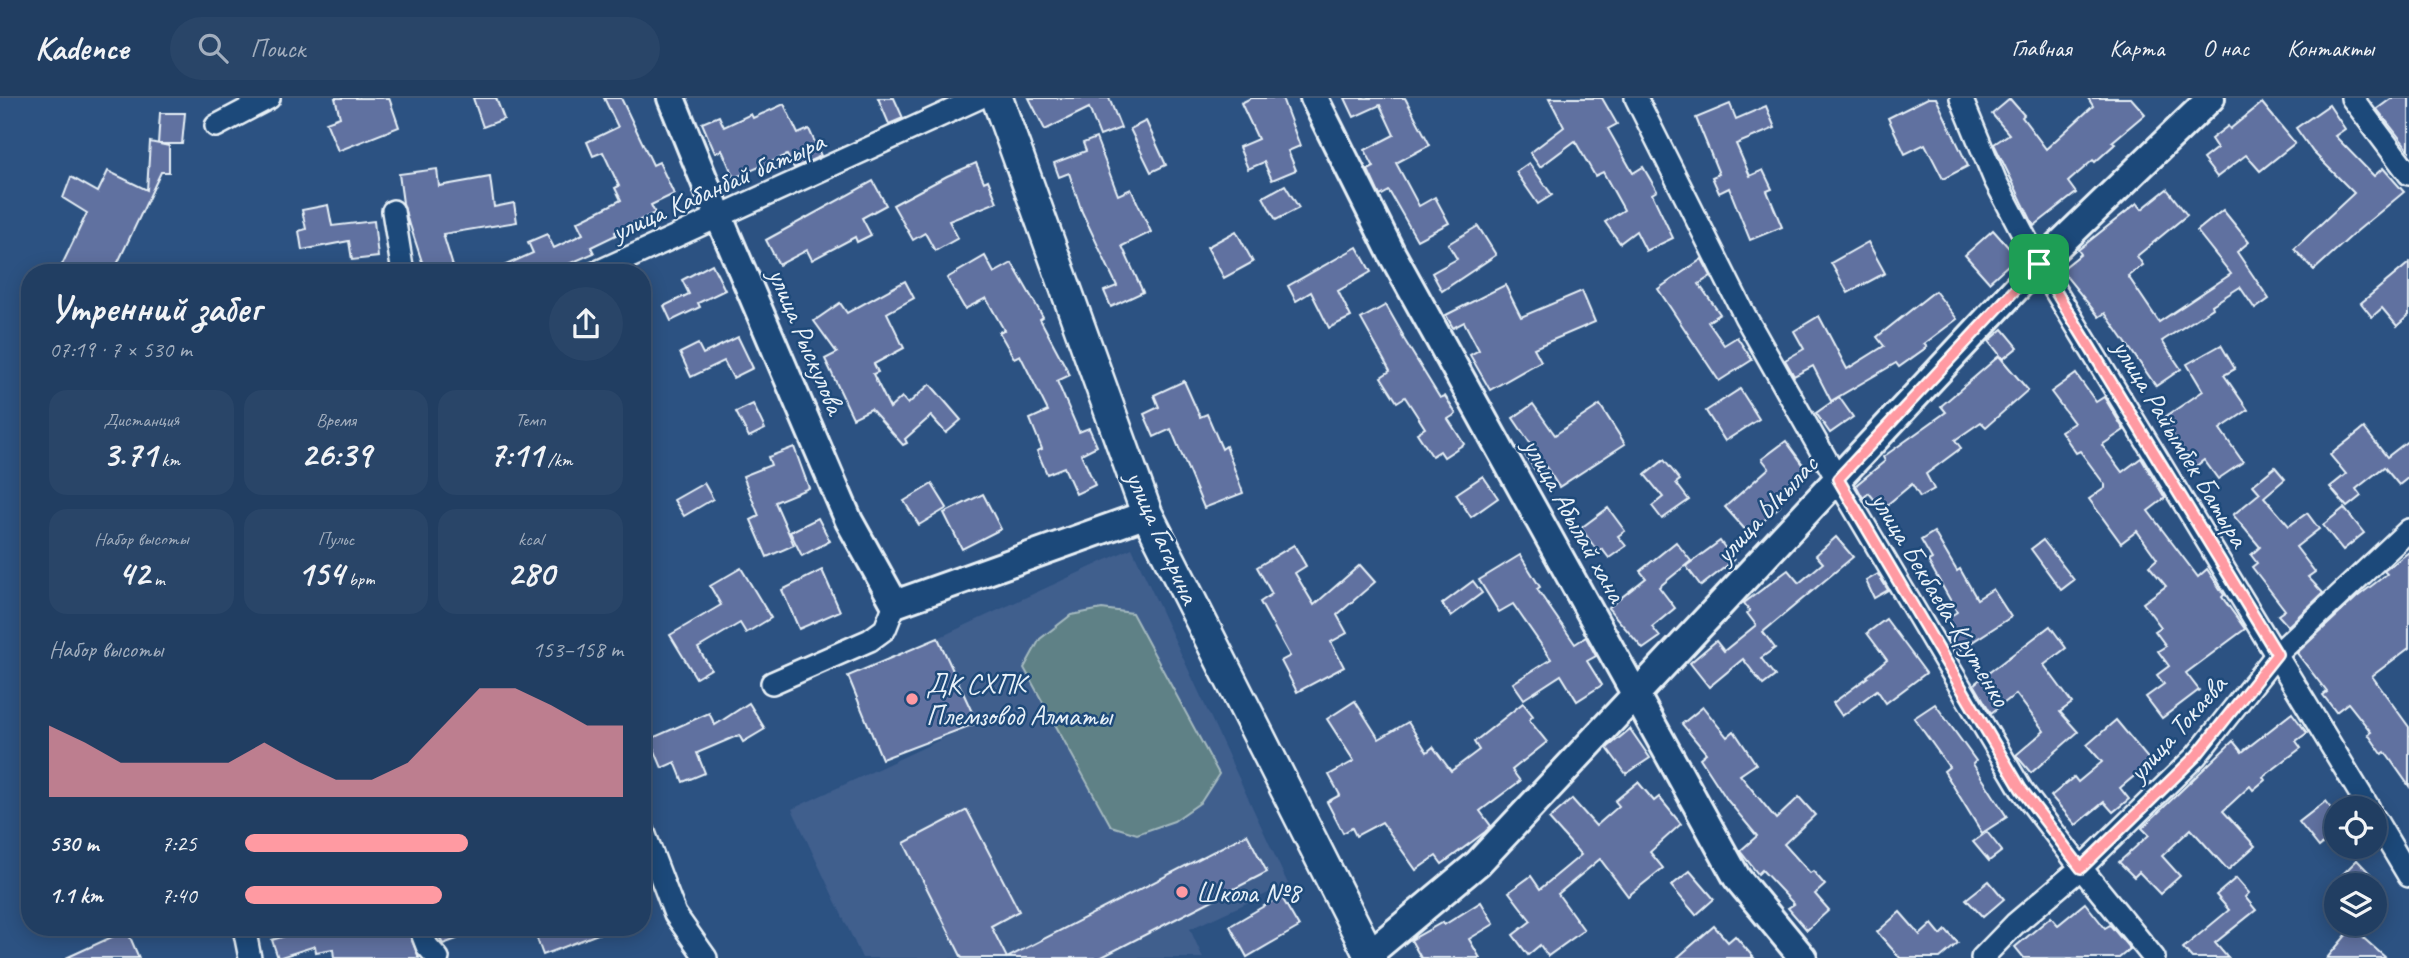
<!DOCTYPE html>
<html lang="ru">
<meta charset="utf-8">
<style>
:root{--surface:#213e62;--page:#294568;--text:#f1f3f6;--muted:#a2aebe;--line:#3e5777;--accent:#ff9aa2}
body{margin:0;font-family:Caveat,sans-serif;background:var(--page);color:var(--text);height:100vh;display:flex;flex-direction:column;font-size:26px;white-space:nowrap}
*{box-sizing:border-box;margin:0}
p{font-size:23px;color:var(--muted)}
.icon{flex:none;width:38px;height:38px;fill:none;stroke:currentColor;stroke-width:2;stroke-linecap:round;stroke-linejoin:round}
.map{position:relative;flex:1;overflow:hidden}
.side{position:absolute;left:21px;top:166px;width:630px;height:672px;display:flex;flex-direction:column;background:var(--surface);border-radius:28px;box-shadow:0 4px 18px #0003,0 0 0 2px var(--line)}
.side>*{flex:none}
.fabs{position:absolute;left:2324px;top:698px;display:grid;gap:14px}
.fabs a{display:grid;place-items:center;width:63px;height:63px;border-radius:50%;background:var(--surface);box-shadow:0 4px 18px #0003,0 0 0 2px var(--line);font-size:35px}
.pin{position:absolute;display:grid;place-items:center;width:60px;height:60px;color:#fff;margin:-30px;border-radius:14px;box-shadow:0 4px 10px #0006}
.round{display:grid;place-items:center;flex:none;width:74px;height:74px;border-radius:37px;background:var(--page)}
.summary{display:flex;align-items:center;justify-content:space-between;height:119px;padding:0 28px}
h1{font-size:38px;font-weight:600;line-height:52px}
.metrics{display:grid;grid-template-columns:repeat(3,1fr);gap:10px;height:119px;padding:7px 28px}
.metrics div{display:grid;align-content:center;border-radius:18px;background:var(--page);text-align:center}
.metrics b{font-size:35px;font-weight:600}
.metrics small{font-size:19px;font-weight:400}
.metrics p{font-size:19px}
.chart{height:196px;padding:14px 28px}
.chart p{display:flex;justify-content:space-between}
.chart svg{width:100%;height:126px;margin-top:7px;fill:var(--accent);opacity:.7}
ul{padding:0 28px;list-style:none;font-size:23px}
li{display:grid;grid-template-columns:112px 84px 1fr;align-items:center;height:52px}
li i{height:18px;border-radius:9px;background:var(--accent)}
header{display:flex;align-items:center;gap:42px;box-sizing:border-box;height:98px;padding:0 35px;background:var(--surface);border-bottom:2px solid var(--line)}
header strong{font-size:33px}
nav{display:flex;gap:38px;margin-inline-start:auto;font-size:24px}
.search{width:490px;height:63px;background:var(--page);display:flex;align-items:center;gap:18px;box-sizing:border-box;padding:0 24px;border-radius:38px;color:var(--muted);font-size:26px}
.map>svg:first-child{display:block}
.built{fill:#3f5e8d}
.green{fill:#5f8186;stroke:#a4b9bf;stroke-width:2}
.building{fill:#6071a0;stroke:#e8f1f8;stroke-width:2}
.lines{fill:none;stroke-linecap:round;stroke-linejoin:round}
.minor-casing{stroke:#e8f1f8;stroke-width:26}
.tertiary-casing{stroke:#e8f1f8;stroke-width:32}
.secondary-casing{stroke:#e8f1f8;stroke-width:35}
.minor{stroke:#1f4a7a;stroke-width:21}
.tertiary{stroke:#1f4a7a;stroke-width:26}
.secondary{stroke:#1f4a7a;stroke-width:30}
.route-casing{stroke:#fff;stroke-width:14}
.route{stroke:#ff9aa2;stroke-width:9}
.poi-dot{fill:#ff9aa2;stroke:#1f4a7a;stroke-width:2.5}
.labels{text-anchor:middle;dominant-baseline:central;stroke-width:5;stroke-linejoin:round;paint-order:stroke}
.street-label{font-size:28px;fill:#e8f1f8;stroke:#1f4a7a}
.poi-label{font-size:28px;fill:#e8f1f8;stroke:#1f4a7a;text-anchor:start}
</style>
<header>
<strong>Kadence</strong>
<div class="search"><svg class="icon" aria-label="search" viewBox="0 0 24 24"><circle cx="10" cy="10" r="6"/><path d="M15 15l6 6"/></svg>Поиск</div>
<nav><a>Главная</a><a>Карта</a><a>О нас</a><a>Контакты</a></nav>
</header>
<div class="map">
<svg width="2409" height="860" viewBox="0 0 2409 860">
<rect width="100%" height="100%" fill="#2c5282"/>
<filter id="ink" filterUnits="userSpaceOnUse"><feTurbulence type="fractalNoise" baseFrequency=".0143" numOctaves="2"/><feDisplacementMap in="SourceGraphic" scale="14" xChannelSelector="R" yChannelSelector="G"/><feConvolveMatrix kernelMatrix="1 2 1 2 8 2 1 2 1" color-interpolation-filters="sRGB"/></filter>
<g filter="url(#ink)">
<path class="built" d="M1132,450L1288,786L1190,831L1203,860H862L792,711L976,625L938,540Z"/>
<path class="green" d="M1102,511L1132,515L1219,676L1201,704L1174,723L1137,736L1111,728L1024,570L1040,541L1071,517Z"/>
<g class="building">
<path d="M335,0H389L399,29L338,53L326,24L340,19Z"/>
<path d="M473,0H496L504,21L483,29Z"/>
<path d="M604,0H621L653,67L659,64L674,96L651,107L655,115L615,134L616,137L591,149L594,155L548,175H488L533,155L528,144L547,136L554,150L583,136L577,124L621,102L615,90L619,88L603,54L593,58L587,44L618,29Z"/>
<path d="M878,0H894L903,20L889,26Z"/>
<path d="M1029,0H1109L1121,30L1100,38L1089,10L1045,32Z"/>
<path d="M1251,0H1282L1300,48L1288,53L1296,72L1272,82L1264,64L1248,71L1239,49L1258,41L1241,5Z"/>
<path d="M1345,0H1405L1430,47L1396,65L1419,108L1435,99L1449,125L1417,142L1389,93L1380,98L1368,72L1374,69L1365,52L1394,37L1380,7L1354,19Z"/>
<path d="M1549,0H1602L1617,26L1608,31L1633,75L1643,69L1657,93L1652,96L1673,140L1646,153L1636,133L1620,145L1605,124L1624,112L1603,74L1595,78L1575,43L1540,69L1530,55L1564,29Z"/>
<path d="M1928,0H1936L1968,68L1943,81L1925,46L1905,56L1888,20Z"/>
<path d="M2088,0H2131L2145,16L2112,44L2115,46L2095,64L2093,62L2068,84L2076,95L2034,128L1994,46L2009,36L1992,16L2010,1L2024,17L2022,19L2046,51L2093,8Z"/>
<path d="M2392,0H2409V52L2377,11Z"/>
<path d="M2262,5L2295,45L2260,73L2246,57L2217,79L2203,61L2217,50L2211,41L2228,28L2230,31Z"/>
<path d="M784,6L798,36L809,31L821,58L794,70L787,57L734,80L722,52L715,55L702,25L719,18L724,29L751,16L753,20Z"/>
<path d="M1730,6L1736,21L1766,8L1775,30L1736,46L1750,78L1763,72L1772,91L1767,93L1782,129L1750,142L1729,90L1719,95L1712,79L1719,76L1696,20Z"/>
<path d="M2329,7L2345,31L2335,38L2374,78L2383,70L2404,94L2357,133L2314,172L2294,151L2354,95L2313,54L2296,30Z"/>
<path d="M160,15H185L182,46H158Z"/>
<path d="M1146,23L1166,67L1151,74L1130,31Z"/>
<path d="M1096,40L1118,97L1131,91L1151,134L1122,148L1143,194L1111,209L1104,193L1117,188L1082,114L1069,75L1059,79L1054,65L1086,53L1083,45Z"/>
<path d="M150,44L169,48V74H161L113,175H58L87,115L63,100L71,79L98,94L108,73L147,92Z"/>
<path d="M976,65L984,84L988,82L997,104L949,123L958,140L935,153L925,135L913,142L893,107L947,78Z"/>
<path d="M1529,65L1552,97L1538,106L1516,74Z"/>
<path d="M437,71L439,88L490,79L494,109L514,105L517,124L443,136L455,175H437L435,170L425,173L410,127H409L403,105L399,76Z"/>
<path d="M873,83L886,107L862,120L871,137L857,144L855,139L812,162L807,152L779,167L766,142Z"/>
<path d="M1285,87L1299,110L1276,122L1263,99Z"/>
<path d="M2167,91L2187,117L2137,158L2143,167L2128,178L2159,224L2231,176L2197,133L2223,112L2249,144L2237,154L2269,201L2255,211L2240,189L2212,207L2213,210L2162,243L2181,271L2156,288L2105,215L2099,219L2061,172L2081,156L2078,152L2137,105L2142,111Z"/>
<path d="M328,107L332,128L374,123L378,159L352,162L349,143L302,152L299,133L306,131L302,112Z"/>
<path d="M1478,128L1496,157L1442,193L1432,175L1457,161L1448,146Z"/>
<path d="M1993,132L2017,159L1989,184L1965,157Z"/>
<path d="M1236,133L1253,164L1224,180L1207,149Z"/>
<path d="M1868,144L1885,175L1848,195L1831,165Z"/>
<path d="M1357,149L1371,174L1338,193L1351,219L1329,230L1311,194L1296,203L1288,188Z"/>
<path d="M985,158L994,175L1012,165L1043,219L1040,221L1070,277L1057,283L1079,334L1089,330L1097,348L1081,356L1095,387L1076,396L1064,369L1047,376L1037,353L1042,351L1030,321L1048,313L1020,257L1014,260L999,234L1004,232L986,200L965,211L947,180Z"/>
<path d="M1702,161L1711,178L1699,186L1720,216L1708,224L1724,247L1737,239L1752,262L1719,283L1658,191Z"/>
<path d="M2409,165V217L2397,228L2382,210L2372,219L2361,205Z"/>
<path d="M712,166L725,192L698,205L700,209L671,223L664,208L689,196L682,182Z"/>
<path d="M905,183L914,200L887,215L904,250L874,266L878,274L873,276L890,310L902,299L908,306L930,286L961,322L946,335L931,318L905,341L907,345L903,347L871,311L853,320L825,261L837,255L814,223L840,205L847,215Z"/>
<path d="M1505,187L1521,219L1582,193L1595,224L1534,250L1541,263L1490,292L1470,257L1479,252L1464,224L1453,230L1446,217Z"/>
<path d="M1935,193L1957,221L1924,246L1927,249L1899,269L1896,265L1831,303L1813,268L1794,278L1785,262L1804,251L1794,233L1819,218L1847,271L1884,248L1877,239Z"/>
<path d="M1386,207L1403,237L1402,238L1440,300L1445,298L1456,316L1448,321L1464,346L1444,359L1440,353L1432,358L1417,335L1425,330L1405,299L1397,304L1381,279L1390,273L1361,221Z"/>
<path d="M2003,231L2018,249L2003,261L1989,243Z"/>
<path d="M738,239L753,270L733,280L724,263L691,279L680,255L698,246L703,256Z"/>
<path d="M2221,247L2235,271L2224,277L2248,312L2220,331L2243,364L2218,381L2204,362L2195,369L2162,321L2203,293L2187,266Z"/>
<path d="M1999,258L2028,292L1986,329L1981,324L1955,342L1961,350L1926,376L1934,391L1920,399L1912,386L1882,411L1869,395L1863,400L1856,387L1885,363L1883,359L1946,314L1941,308Z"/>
<path d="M2076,276L2096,304L2104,299L2124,332L2102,347L2122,374L2141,360L2165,400L2148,413L2198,479L2207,471L2224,497L2222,499L2245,531L2186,575L2199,592L2162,620L2146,599L2164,586L2157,577L2169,568L2158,553L2166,548L2155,533L2161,529L2143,505L2166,488L2149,468L2157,461L2137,433L2121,445L2089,401L2105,390V387L2080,353L2076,355L2061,333L2074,325L2051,294Z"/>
<path d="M1184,283L1200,319L1207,316L1222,351L1226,348L1243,395L1204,410L1171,331L1154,339L1144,316L1159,309L1154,297Z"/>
<path d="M1740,291L1759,321L1725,343L1706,313Z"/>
<path d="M1839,299L1853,319L1830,335L1816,315Z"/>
<path d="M753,306L765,331L749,339L736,314Z"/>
<path d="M1533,306L1555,337L1600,307L1625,346L1559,389L1546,369L1537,375L1525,357L1534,351L1513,320Z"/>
<path d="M2364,330L2387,359L2409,342V379L2399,387L2384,369L2356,391L2361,398L2347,409L2330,389L2346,376L2330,357Z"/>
<path d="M1786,343L1807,372L1771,398L1780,408L1749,436L1725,409L1769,370L1762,361Z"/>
<path d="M794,349L809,390L775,404L794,447L767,459L751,422L759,418L743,378L771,367L768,359Z"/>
<path d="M1664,362L1680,382L1676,385L1689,402L1662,421L1652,408L1663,399L1645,377Z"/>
<path d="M2275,369L2285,381L2264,399L2289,428L2307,415L2319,431L2296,449L2315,474L2308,479L2323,495L2288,528L2278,517L2285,512L2252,469L2257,465L2251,457L2260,449L2233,417L2260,395L2253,387Z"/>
<path d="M1483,378L1498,400L1471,419L1456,396Z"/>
<path d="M704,385L713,401L684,418L674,402Z"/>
<path d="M932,386L947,410L919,427L904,403Z"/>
<path d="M983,396L1001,431L962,451L944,415Z"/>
<path d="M1608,410L1625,433L1618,438L1626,448L1609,460L1602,451L1598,454L1581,430Z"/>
<path d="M2344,410L2364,435L2343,452L2323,427Z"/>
<path d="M818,420L830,443L802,458L790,434Z"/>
<path d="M1934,434L1957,473L1960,471L1977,501L1993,491L2011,519L1955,555L1946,539L1954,534L1946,521L1957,514L1928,463L1932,461L1921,442Z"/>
<path d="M1836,439L1853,459L1763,534L1775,550L1761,560L1775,578L1763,587L1743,561L1709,589L1690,565L1716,543L1724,553L1756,527L1747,515L1750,513L1744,505L1788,472L1799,485L1823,465L1816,457Z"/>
<path d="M2043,442L2074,482L2061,492L2031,451Z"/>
<path d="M1720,443L1734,462L1701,488L1686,468Z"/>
<path d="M1676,444L1691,463L1659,489L1675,510L1652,529L1660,539L1643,551L1608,510L1646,480L1640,473Z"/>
<path d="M1294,447L1306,468L1295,475L1314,507L1360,467L1375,484L1337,517L1347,535L1331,544L1344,569L1297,594L1281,563L1290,558L1260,504L1272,496L1257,469Z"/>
<path d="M2409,454V550L2372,578L2409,629V688L2385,654L2382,656L2368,636L2371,634L2348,605L2336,614L2323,597L2327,594L2297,555L2357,499L2387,476L2384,473Z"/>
<path d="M1520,457L1540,489L1537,491L1575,546L1586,539L1596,558L1587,563L1602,587L1577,603L1561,577L1524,601L1513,585L1551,561L1513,506L1499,514L1479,482Z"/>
<path d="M741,470L771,520L746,535L740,525L698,550L711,571L696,580L670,537L721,507L710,488Z"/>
<path d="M822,472L840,513L799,531L782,492Z"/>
<path d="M1878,476L1888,492L1874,500L1866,483Z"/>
<path d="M1473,483L1482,495L1451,518L1442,506Z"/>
<path d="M1886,521L1926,575L1886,605L1877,592L1842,618L1833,605L1868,579L1867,578L1887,562L1867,535Z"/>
<path d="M2050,528L2066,550L2044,567L2072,605L2060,614L2078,634L2031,675L2016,657L2044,633L2016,596L1991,615L1974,586Z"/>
<path d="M938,540L977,625L882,661L848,578Z"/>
<path d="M1355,603L1379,641L1408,624L1427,654L1433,649L1451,673L1479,652L1474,644L1523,605L1533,618L1529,622L1547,644L1512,672L1520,683L1480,713L1491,728L1485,734L1442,766L1436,758L1416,772L1382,724L1356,738L1352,730L1343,735L1327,704L1340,697L1329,677L1354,663L1327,621Z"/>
<path d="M749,605L765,631L743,644L739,637L697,655L705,675L683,684L675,664L662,670L650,641L709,615L715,627Z"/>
<path d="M1935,606L1976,663L1973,666L2007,719L1982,735L1944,673L1949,669L1914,620Z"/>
<path d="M1703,609L1727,639L1734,633L1756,666L1740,677L1776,721L1799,699L1815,717L1784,746L1810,775L1813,773L1825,787L1815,796L1829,812L1807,832L1788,810L1794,806L1762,772L1758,776L1740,753L1757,738L1728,703L1700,660L1706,655L1682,626Z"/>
<path d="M2292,615L2307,635L2296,643L2301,650L2263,679L2265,682L2253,692L2250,688L2223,713L2255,748L2228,772L2191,731L2162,758L2180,778L2160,796L2139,774L2134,779L2119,764L2149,737L2142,730L2233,643L2242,654Z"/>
<path d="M2116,622L2151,664L2120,690L2129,701L2113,714L2104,704L2076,727L2051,698L2074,679L2078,684L2102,664L2087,647Z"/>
<path d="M1630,631L1650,660L1626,676L1607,650Z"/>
<path d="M1638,684L1654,703L1659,699L1681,726L1650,754L1663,770L1628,798L1600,761L1558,796L1584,832L1548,858L1540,847L1528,857L1513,837L1531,823L1509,794L1531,778L1540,791L1581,757L1549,721L1572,701L1596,728L1619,708L1615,703Z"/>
<path d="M2326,703L2336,716V735L2319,749L2299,724Z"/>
<path d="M967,712L1019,813L991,828L1007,860L1247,736L1267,774L1100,860H962L904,745Z"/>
<path d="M1987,734L2002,753L1989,763L1973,744Z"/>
<path d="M2357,762L2382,788H2331Z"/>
<path d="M1690,773L1714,801L1696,817L1671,788Z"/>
<path d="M2236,780L2249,795L2245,799L2256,812L2215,845L2228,860H2192L2183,850L2229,812L2216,797Z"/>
<path d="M1989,783L2004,801L1983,819L1966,801Z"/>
<path d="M1281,798L1299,829L1247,859L1230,828Z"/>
<path d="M1481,804L1494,826L1469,841L1480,860H1421L1411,842L1443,824L1444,827Z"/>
<path d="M2085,805L2105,830L2110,827L2130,851L2119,860H2024L2015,849L2051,819L2058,827Z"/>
<path d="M1900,814L1920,837L1932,826L1941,837L1946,832L1958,845L1940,860H1900L1877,834Z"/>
<path d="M1714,828L1728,844L1735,838L1754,860H1677Z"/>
<path d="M311,830H407L419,860H334L333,851L316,854L315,848L278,860L272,842Z"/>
<path d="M434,830H453L457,841L443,846Z"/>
<path d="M533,830H611V831L543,857Z"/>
<path d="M2352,830L2386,860H2327Z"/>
<path d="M127,832L139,860H66Z"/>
</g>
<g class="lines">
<g class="minor-casing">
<g id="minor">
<path d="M1636,0L1745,218L1837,381L2021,691L2081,770L2154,860"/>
<path d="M1961,0L1995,82L2039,166L2369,710"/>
<path d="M2352,0L2409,76"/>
<path d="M216,28L269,0"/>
<path d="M393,113L403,175"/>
<path d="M595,175L979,0"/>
<path d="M772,585L870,542L885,531L895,506"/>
<path d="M2375,721L2409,778"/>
<path d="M642,729L675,816L706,860"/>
<path d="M244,830L250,860"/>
<path d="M420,830L427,848L438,860"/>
<path d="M1982,860L2015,826L2081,770L2196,658L2277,556L2409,432"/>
</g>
</g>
<g class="tertiary-casing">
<g id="tertiary">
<path d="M671,0L719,119L849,423L895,506L1147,416"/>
<path d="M1314,0L1392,156L1737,780L1803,860"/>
<path d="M1369,856L1478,765L2039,166L2211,0"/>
</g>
</g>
<g class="secondary-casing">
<path id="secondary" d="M997,0L1147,416L1371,860"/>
</g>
<use href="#minor" class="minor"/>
<use href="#tertiary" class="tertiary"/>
<use href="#secondary" class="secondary"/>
</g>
</g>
<g class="lines" filter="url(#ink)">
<g class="route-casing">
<path id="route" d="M2039,166L2277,556L2196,658L2081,770L2021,691L1838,381Z"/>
</g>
<use href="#route" class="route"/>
</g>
<g class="poi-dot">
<circle cx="912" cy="601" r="7"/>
<circle cx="1182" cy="794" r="7"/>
</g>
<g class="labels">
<g class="street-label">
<text transform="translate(718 88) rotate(-24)">улица Кабанбай батыра</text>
<text transform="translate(807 243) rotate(67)">улица Рыскулова</text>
<text transform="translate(2181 345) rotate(59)">улица Райымбек Батыра</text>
<text transform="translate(1766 411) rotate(-47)">улица Ыкылас</text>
<text transform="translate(1575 422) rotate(61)">улица Абылай хана</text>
<text transform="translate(1163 439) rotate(66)">улица Гагарина</text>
<text transform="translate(1941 501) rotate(59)">улица Бекбаева-Крутенко</text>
<text transform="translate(2177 630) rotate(-48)">улица Токаева</text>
</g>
<g class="poi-label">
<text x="926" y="585">ДК СХПК<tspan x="926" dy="32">Племзовод Алматы</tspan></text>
<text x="1196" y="794">Школа №8</text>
</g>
</g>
</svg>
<div class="fabs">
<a><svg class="icon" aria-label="locate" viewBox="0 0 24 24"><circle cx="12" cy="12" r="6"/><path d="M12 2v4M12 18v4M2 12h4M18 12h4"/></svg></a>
<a><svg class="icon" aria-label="layers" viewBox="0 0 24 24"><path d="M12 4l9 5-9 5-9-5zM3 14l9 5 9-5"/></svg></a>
</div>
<div class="pin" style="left:2039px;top:166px;background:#1e9e55"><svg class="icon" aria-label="arrive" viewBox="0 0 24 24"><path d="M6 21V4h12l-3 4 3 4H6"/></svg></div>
<section class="side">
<div class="summary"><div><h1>Утренний забег</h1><p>07:19 · 7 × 530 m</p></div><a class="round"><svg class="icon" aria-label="share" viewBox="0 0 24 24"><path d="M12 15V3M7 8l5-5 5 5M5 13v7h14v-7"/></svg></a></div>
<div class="metrics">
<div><p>Дистанция</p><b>3.71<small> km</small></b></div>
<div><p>Время</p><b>26:39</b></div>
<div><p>Темп</p><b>7:11<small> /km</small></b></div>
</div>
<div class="metrics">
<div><p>Набор высоты</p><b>42<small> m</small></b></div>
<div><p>Пульс</p><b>154<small> bpm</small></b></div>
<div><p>kcal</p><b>280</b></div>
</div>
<div class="chart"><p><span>Набор высоты</span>153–158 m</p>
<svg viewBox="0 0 160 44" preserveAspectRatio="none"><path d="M0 44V19L10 25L20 32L30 32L40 32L50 32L60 25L70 32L80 38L90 38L100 32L110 19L120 6L130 6L140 12L150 19L160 19V44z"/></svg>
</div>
<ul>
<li><b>530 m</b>7:25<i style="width:59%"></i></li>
<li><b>1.1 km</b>7:40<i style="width:52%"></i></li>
</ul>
</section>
</div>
